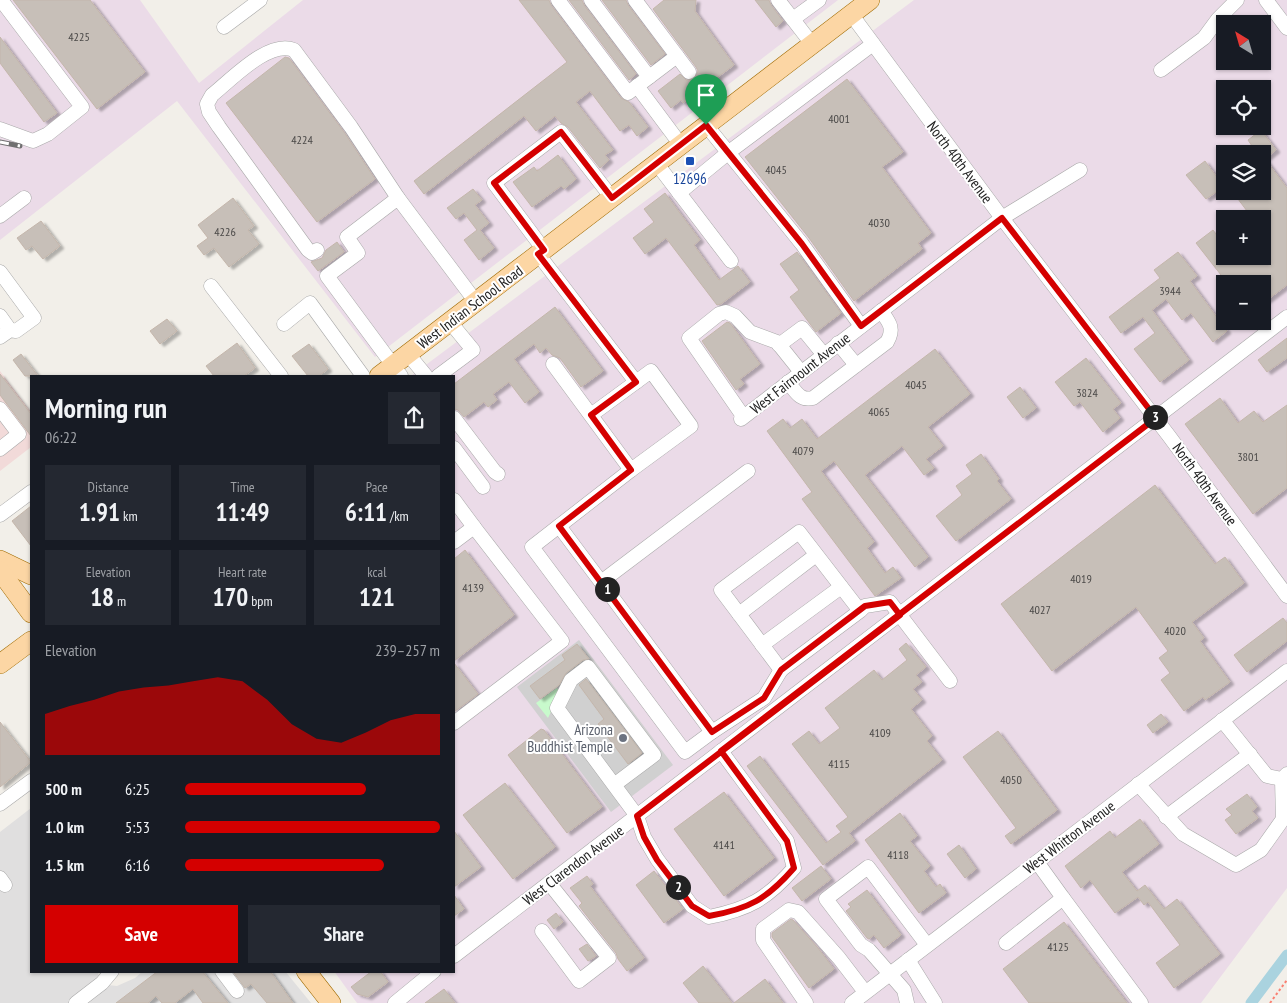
<!DOCTYPE html>
<meta charset="utf-8">
<style>
:root{--surface:#171b24;--page:#242831;--text:#f1f3f6;--muted:#9ea1a6;--accent:#d40000}
body{margin:0;font-family:"PT Sans Narrow",sans-serif;background:var(--page);color:var(--text);height:100vh;display:flex;flex-direction:column;font-size:19px;white-space:nowrap}
*{box-sizing:border-box;margin:0}
p{font-size:16px;color:var(--muted)}
.icon{flex:none;width:28px;height:28px;fill:none;stroke:currentColor;stroke-width:2;stroke-linecap:round;stroke-linejoin:round}
.map{position:relative;flex:1;overflow:hidden}
.sheet{position:absolute;left:30px;top:375px;width:425px;height:598px;display:flex;flex-direction:column;background:var(--surface);border-radius:0px;box-shadow:0 1px 4px #0004}
.sheet>*{flex:none}
.needle{width:32px;rotate:323deg}
.buttons{position:absolute;left:1216px;top:15px;display:grid;gap:10px}
.buttons a{display:grid;place-items:center;width:55px;height:55px;border-radius:0px;background:var(--surface);box-shadow:0 1px 4px #0004;font-size:25px}
.pin{position:absolute;display:grid;place-items:center;width:42px;height:42px;color:#fff;margin:-51px -21px;border-radius:50% 50% 50% 0;rotate:-45deg;box-shadow:0 0 5px #0007}
.pin .icon{rotate:45deg}
.km{position:absolute;width:25px;height:25px;margin:-12px;border-radius:50%;background:#222;color:#fff;font-size:14px;line-height:25px;text-align:center}
.round{display:grid;place-items:center;flex:none;width:52px;height:52px;border-radius:0px;background:var(--page)}
.overview{display:flex;align-items:center;justify-content:space-between;height:85px;padding:0 15px}
h1{font-size:28px;font-weight:800;line-height:38px}
.stats{display:grid;grid-template-columns:repeat(3,1fr);gap:8px;height:85px;padding:5px 15px}
.stats div{display:grid;align-content:center;border-radius:0px;background:var(--page);text-align:center}
.stats b{font-size:25px;font-weight:800}
.stats small{font-size:14px;font-weight:400}
.stats p{font-size:14px}
.chart{height:140px;padding:10px 15px}
.chart p{display:flex;justify-content:space-between}
.chart svg{width:100%;height:90px;margin-top:5px;fill:var(--accent);opacity:.7}
.cta{display:flex;gap:10px;margin-top:auto;padding:10px 15px}
.cta a{flex:1;height:58px;border-radius:0px;background:var(--accent);color:#fff;font-size:20px;font-weight:800;line-height:58px;text-align:center}
.cta a+a{background:var(--page);color:var(--text)}
ul{padding:0 15px;list-style:none;font-size:16px}
li{display:grid;grid-template-columns:80px 60px 1fr;align-items:center;height:38px}
li i{height:12px;border-radius:6px;background:var(--accent)}
.map>svg:first-child{display:block}
.residential{fill:#e0dfdf}
.commercial{fill:#f2dad9}
.industrial{fill:#ebdbe8;fill-rule:evenodd}
.religious{fill:#d0d0d0}
.park{fill:#c8facc}
.lines{fill:none;stroke-linecap:round;stroke-linejoin:round}
.canal{stroke:#aad3df;stroke-width:11}
.building{fill:#c7bfb8;stroke:#c4b6ab;filter:url(#shadow)}
.minor-casing{stroke:#a9a9a9;stroke-width:15}
.major-casing{stroke:#a06b00;stroke-width:20}
.path{stroke:#fa8072;stroke-width:2;stroke-dasharray:2.5 2.5;stroke-linecap:butt}
.minor{stroke:#fff;stroke-width:14}
.major{stroke:#fcd6a4;stroke-width:19}
.rail-casing{stroke:#707070;stroke-width:5}
.rail{stroke:#fff;stroke-width:3;stroke-dasharray:9;stroke-linecap:butt}
.route-casing{stroke:#fff;stroke-width:10}
.route{stroke:#d40000;stroke-width:6}
.transit-dot{fill:#1a4fb4;stroke:#fff;stroke-width:2}
.worship-dot{fill:#6b7280;stroke:#fff;stroke-width:2}
.labels{text-anchor:middle;dominant-baseline:central;stroke-width:4;stroke-linejoin:round;paint-order:stroke}
.number-label{font-size:12px;fill:#4b4948}
.street-label{font-size:15px;fill:#222;stroke:#fff}
.transit-label{font-size:15px;fill:#164399;stroke:#fff}
.worship-label{font-size:15px;fill:#5b616d;stroke:#fff;text-anchor:end}
</style>
<div class="map">
<svg width="1287" height="1003" viewBox="0 0 1287 1003">
<defs>
<filter id="shadow"><feDropShadow dx="4" dy="2.5" stdDeviation="1" flood-color="#0004"/></filter>
</defs>
<rect width="100%" height="100%" fill="#f2efe9"/>
<path class="residential" d="M31,808V971H97L99,976L108,985L117,986L135,978L143,971H285L311,1003H0V832Z"/>
<path class="commercial" d="M0,371L31,412V447L0,471Z"/>
<g class="industrial">
<path d="M0,0H140L199,83L303,0H838L375,357L177,101L0,240Z"/>
<path d="M914,0H1287V888L1201,1003H357L334,971H454V376H411ZM1225,24H1262V61H1225ZM1225,89H1262V126H1225ZM1225,154H1262V191H1225ZM1225,219H1262V256H1225ZM1225,284H1262V321H1225Z"/>
</g>
<path class="religious" d="M579,640L673,765L611,812L517,687Z"/>
<path class="park" d="M557,688L560,692L548,718L536,703Z"/>
<g class="lines">
<path class="canal" d="M1251,1003L1287,955"/>
</g>
<g class="building">
<path d="M13,0H90L145,72L97,109Z"/>
<path d="M519,0H549L551,5L621,98L629,102L648,127L637,136L629,125L620,131L590,91L576,102L613,150L605,155L609,160L600,168L568,127L561,123L555,116L536,131L524,116L424,194L414,181L567,62Z"/>
<path d="M569,0H582L584,5L636,74L629,80Z"/>
<path d="M602,0H626L628,5L665,54L651,65Z"/>
<path d="M664,0H696L695,11L734,65L683,103L681,100L671,108L658,91L680,74L686,80L694,79L698,71L696,67L653,9Z"/>
<path d="M755,0H769L771,5L783,21L776,27Z"/>
<path d="M0,37L57,113L44,122L0,63Z"/>
<path d="M285,57L289,58L344,132L375,179L317,222L226,103Z"/>
<path d="M847,79L903,152L882,167L931,233L918,243L922,249L854,301L809,238L745,157Z"/>
<path d="M1261,130L1276,150L1265,159L1287,188V285L1262,304V284H1228L1196,243L1213,230L1225,246V256H1262V219H1253L1232,191H1262V154H1242L1252,146L1248,140Z"/>
<path d="M558,155L576,179L564,189L561,186L532,207L513,182L534,167L537,171Z"/>
<path d="M1205,161L1216,176L1225,169V186L1206,199L1186,175Z"/>
<path d="M473,189L482,200L475,205L489,223L480,230L494,248L479,260L464,240L477,230L464,213L456,219L447,208Z"/>
<path d="M665,193L700,240L694,245L719,280L738,266L750,282L721,304L717,305L666,238L645,254L633,238L654,222L644,209Z"/>
<path d="M233,198L254,226L248,230L259,244L229,267L214,248L204,255L197,246L208,238L198,225Z"/>
<path d="M41,221L60,246L43,259L32,246L26,250L17,238Z"/>
<path d="M337,242L344,252L318,271L311,262L322,258L326,250Z"/>
<path d="M797,252L841,313L816,332L790,297L799,290L780,264Z"/>
<path d="M1178,252L1197,276L1190,281L1227,331L1213,342L1191,313L1182,320L1166,299L1152,310L1189,360L1160,382L1134,349L1155,333L1143,317L1121,333L1109,317L1160,278L1154,270Z"/>
<path d="M555,307L603,371L581,387L560,358L552,355L546,348L540,353L534,344L514,359L539,392L525,403L509,382L493,394L497,400L488,407L484,402L464,417L458,410L454,409V384Z"/>
<path d="M167,319L177,331L160,344L150,331Z"/>
<path d="M727,322L730,323L760,364L740,379L744,384L736,390L702,341Z"/>
<path d="M1287,338V358L1267,372L1258,360Z"/>
<path d="M237,343L255,368L244,376H214L206,366Z"/>
<path d="M309,344L328,369L319,376H308L292,356Z"/>
<path d="M935,349L970,394L928,427L943,446L926,459L934,468L924,475L902,446L865,475L928,557L915,567L834,461L821,471L874,542L867,548L885,573L893,567L901,578L875,596L802,499L812,492L767,431L783,419L790,428L802,419L817,439Z"/>
<path d="M21,354L38,376H25L13,360Z"/>
<path d="M1086,358L1121,403L1113,409L1120,418L1103,432L1080,402L1074,406L1055,382Z"/>
<path d="M0,374L31,414V436L0,395Z"/>
<path d="M1020,387L1036,408L1023,418L1007,397Z"/>
<path d="M1220,398L1238,423L1254,411L1263,422L1287,405V488L1253,514L1185,424Z"/>
<path d="M981,454L999,479L997,481L1011,499L956,541L936,516L962,495L956,486L972,474L966,465Z"/>
<path d="M1155,485L1215,564L1225,557L1244,583L1192,622L1204,638L1200,641L1230,682L1205,700L1203,697L1184,711L1161,680L1170,673L1159,658L1168,651L1136,607L1052,671L1001,604Z"/>
<path d="M31,506V546L12,521Z"/>
<path d="M465,550L514,615L454,661V559Z"/>
<path d="M1283,618L1287,623V641L1247,672L1234,655Z"/>
<path d="M906,643L926,667L916,675L922,682L913,689L922,700L911,709L932,736L927,741L942,760L849,833L855,841L823,865L747,766L760,756L826,843L841,832L836,826L848,817L792,744L809,731L819,744L840,728L825,708L874,670L882,680L907,660L899,649Z"/>
<path d="M577,644L589,659L583,660L566,673L559,685L540,699L530,686L565,660L562,655Z"/>
<path d="M454,663L478,694L454,712Z"/>
<path d="M586,679L642,753L628,764L598,724L604,719L579,685Z"/>
<path d="M1161,714L1168,722L1153,733L1147,725Z"/>
<path d="M0,722L31,762L0,787Z"/>
<path d="M541,729L544,730L602,807L567,833L508,755Z"/>
<path d="M998,731L1057,810L1011,844L1005,836L1016,828L963,757Z"/>
<path d="M505,783L555,847L513,879L463,815Z"/>
<path d="M724,792L774,858L724,896L674,829Z"/>
<path d="M1247,794L1257,807L1252,811L1258,818L1236,834L1225,820L1232,815L1226,809Z"/>
<path d="M900,813L917,836L910,841L930,866L924,871L936,887L940,884L946,893L919,913L865,840Z"/>
<path d="M1140,819L1159,844L1122,872L1137,891L1145,885L1164,909L1177,899L1220,954L1174,988L1156,963L1180,945L1148,902L1144,905L1138,897L1115,913L1090,880L1081,888L1065,866L1110,831L1115,838Z"/>
<path d="M454,831L481,867L454,887Z"/>
<path d="M959,845L976,869L965,878L947,854Z"/>
<path d="M821,866L831,879L802,901L792,888Z"/>
<path d="M654,871L683,909L664,923L636,885Z"/>
<path d="M587,876L593,884L590,886L644,958L627,971L618,959L616,953L579,906L582,903L570,888Z"/>
<path d="M867,890L901,935L884,948L874,935L869,939L867,938L846,911L851,907L848,904Z"/>
<path d="M454,895L464,909L454,916Z"/>
<path d="M556,913L563,922L554,929L547,920Z"/>
<path d="M791,919L793,920L818,948L834,969L809,988L772,937V933Z"/>
<path d="M1064,922L1127,1003H1029L1003,969Z"/>
<path d="M587,944L596,956L588,961L579,949Z"/>
<path d="M703,966L732,1003H699L683,983Z"/>
<path d="M158,971H202L228,1003H203L193,989L175,1003H162L156,996L148,1003H116Z"/>
<path d="M236,971H270L293,1003H267L251,984L245,988L234,973Z"/>
<path d="M372,971H380L388,982L368,997L357,994L351,987Z"/>
<path d="M765,979L783,1003H734Z"/>
<path d="M444,989L455,1003H425Z"/>
</g>
<g class="lines">
<g class="minor-casing">
<g id="minor">
<path d="M558,0L628,93L677,56"/>
<path d="M591,0L649,77"/>
<path d="M635,0L689,72"/>
<path d="M778,0L812,44"/>
<path d="M1266,0L1287,28"/>
<path d="M851,14L1002,218L1169,436L1287,596"/>
<path d="M793,19L819,0"/>
<path d="M224,27L260,0"/>
<path d="M1161,70L1204,38L1218,19L1237,0"/>
<path d="M637,86L681,145"/>
<path d="M706,125L802,244L861,326"/>
<path d="M0,129L33,141L48,134L82,107L1,0"/>
<path d="M657,164L731,261"/>
<path d="M679,193L729,152L873,44"/>
<path d="M0,216L24,198"/>
<path d="M317,250L312,253L308,250L219,127L209,112L207,104L212,95C231,80 269,39 294,50L351,127L398,198"/>
<path d="M544,250L494,183L553,138L561,132L612,198"/>
<path d="M538,254L636,382"/>
<path d="M0,272L34,318L16,331L10,330L0,337"/>
<path d="M211,286L281,376"/>
<path d="M0,316L10,330"/>
<path d="M284,324L310,303L363,376"/>
<path d="M838,343L856,365"/>
<path d="M779,345L802,328L824,355"/>
<path d="M408,354L426,376"/>
<path d="M553,364L631,470L691,426L651,371L591,415"/>
<path d="M401,376L327,276L358,253L347,237L398,198L476,302"/>
<path d="M438,376L473,350L450,322"/>
<path d="M788,382C796,392 800,401 813,398L887,342C895,328 889,322 881,311"/>
<path d="M0,409L19,434L0,449"/>
<path d="M743,416L689,338L719,314L726,312L735,316L750,332L777,342L801,372"/>
<path d="M454,418L495,472L498,474"/>
<path d="M741,419L1002,218L1080,170"/>
<path d="M454,448L483,487"/>
<path d="M631,470L532,547L685,752L712,732L601,582L748,471"/>
<path d="M454,500L474,527L454,542"/>
<path d="M0,515L31,492"/>
<path d="M559,526L601,582"/>
<path d="M860,611L799,532L721,590L781,670L860,611L865,606L890,602L950,681"/>
<path d="M739,614L816,555"/>
<path d="M762,645L841,587"/>
<path d="M1222,720L1267,776L1282,779L1287,774"/>
<path d="M454,723L562,641L474,527"/>
<path d="M712,732L764,698L781,670"/>
<path d="M1138,784L1183,834L1236,865L1261,850L1283,819L1282,779"/>
<path d="M614,785L654,755L588,667L571,680L557,708L637,816L644,837L657,859L692,906L709,917C749,909 767,899 794,868L787,841L721,751"/>
<path d="M0,804L31,781"/>
<path d="M1166,817L1250,754"/>
<path d="M0,878L5,885"/>
<path d="M1063,898L1141,1003"/>
<path d="M542,931L579,981L609,958L549,883"/>
<path d="M1006,943L1063,898L1037,862"/>
<path d="M454,956L1287,317"/>
<path d="M908,960L935,1003"/>
<path d="M222,971L237,991"/>
<path d="M76,1003L102,983L112,971"/>
<path d="M395,1003L434,971"/>
<path d="M806,1003L763,940V929L789,910L798,912L839,958L865,992"/>
<path d="M852,1003L1287,671"/>
<path d="M907,1003L904,990L869,950L861,945L826,899L868,867L927,945"/>
</g>
</g>
<g class="major-casing">
<g id="major">
<path d="M379,376L870,0"/>
<path d="M0,560L31,575"/>
<path d="M0,571L31,613"/>
<path d="M0,664L31,641"/>
<path d="M306,971L331,1003"/>
</g>
</g>
<path class="path" d="M1270,1003L1287,980"/>
<use href="#minor" class="minor"/>
<use href="#major" class="major"/>
<g class="rail-casing">
<path id="rail" d="M0,142L20,146"/>
</g>
<use href="#rail" class="rail"/>
</g>
<g class="lines">
<g class="route-casing">
<path id="route" d="M706,125L612,198L561,132L494,183L544,250L538,254L636,382L591,415L631,470L559,526L712,732L764,698L781,670L865,606L890,602L900,615C812,682 725,749 637,816L644,837L657,860L692,906L709,916C749,909 767,899 794,868L787,841L721,751C866,640 1011,529 1156,418L1002,218L861,326L802,244L706,125"/>
</g>
<use href="#route" class="route"/>
</g>
<rect class="transit-dot" x="685" y="156" width="10" height="10" rx="2.5"/>
<circle class="worship-dot" cx="623" cy="738" r="5"/>
<g class="labels">
<g class="number-label">
<text x="79" y="36">4225</text>
<text x="839" y="118">4001</text>
<text x="302" y="139">4224</text>
<text x="776" y="169">4045</text>
<text x="879" y="222">4030</text>
<text x="225" y="231">4226</text>
<text x="1170" y="290">3944</text>
<text x="916" y="384">4045</text>
<text x="1087" y="392">3824</text>
<text x="879" y="411">4065</text>
<text x="803" y="450">4079</text>
<text x="1248" y="456">3801</text>
<text x="1081" y="578">4019</text>
<text x="473" y="587">4139</text>
<text x="1040" y="609">4027</text>
<text x="1175" y="630">4020</text>
<text x="880" y="732">4109</text>
<text x="839" y="763">4115</text>
<text x="1011" y="779">4050</text>
<text x="724" y="844">4141</text>
<text x="898" y="854">4118</text>
<text x="1058" y="946">4125</text>
</g>
<g class="street-label">
<text transform="translate(960 162) rotate(53)">North 40th Avenue</text>
<text transform="translate(470 307) rotate(-37)">West Indian School Road</text>
<text transform="translate(800 373) rotate(-38)">West Fairmount Avenue</text>
<text transform="translate(1205 484) rotate(54)">North 40th Avenue</text>
<text transform="translate(1069 837) rotate(-37)">West Whitton Avenue</text>
<text transform="translate(573 865) rotate(-37)">West Clarendon Avenue</text>
</g>
<g class="transit-label">
<text x="690" y="178">12696</text>
</g>
<g class="worship-label">
<text x="613" y="729">Arizona<tspan x="613" dy="17">Buddhist Temple</tspan></text>
</g>
</g>
</svg>
<div class="buttons">
<a><svg class="needle" viewBox="-14 -14 28 28"><path d="M0-13l5 13h-10z" fill="#e53935"/><path d="M0 13l5-13h-10z" fill="#9ea1a6"/></svg></a>
<a><svg class="icon" aria-label="locate" viewBox="0 0 24 24"><circle cx="12" cy="12" r="6"/><path d="M12 2v4M12 18v4M2 12h4M18 12h4"/></svg></a>
<a><svg class="icon" aria-label="layers" viewBox="0 0 24 24"><path d="M12 4l9 5-9 5-9-5zM3 14l9 5 9-5"/></svg></a>
<a>+</a>
<a>−</a>
</div>
<div class="pin" style="left:706px;top:125px;background:#1e9e55"><svg class="icon" aria-label="arrive" viewBox="0 0 24 24"><path d="M6 21V4h12l-3 4 3 4H6"/></svg></div>
<b class="km" style="left:607px;top:589px">1</b>
<b class="km" style="left:678px;top:887px">2</b>
<b class="km" style="left:1155px;top:417px">3</b>
<section class="sheet">
<div class="overview"><div><h1>Morning run</h1><p>06:22</p></div><a class="round"><svg class="icon" aria-label="share" viewBox="0 0 24 24"><path d="M12 15V3M7 8l5-5 5 5M5 13v7h14v-7"/></svg></a></div>
<div class="stats">
<div><p>Distance</p><b>1.91<small> km</small></b></div>
<div><p>Time</p><b>11:49</b></div>
<div><p>Pace</p><b>6:11<small> /km</small></b></div>
</div>
<div class="stats">
<div><p>Elevation</p><b>18<small> m</small></b></div>
<div><p>Heart rate</p><b>170<small> bpm</small></b></div>
<div><p>kcal</p><b>121</b></div>
</div>
<div class="chart"><p><span>Elevation</span>239–257 m</p>
<svg viewBox="0 0 160 44" preserveAspectRatio="none"><path d="M0 44V24L10 20L20 17L30 13L40 11L50 10L60 8L70 6L80 8L90 17L100 29L110 36L120 38L130 33L140 27L150 24L160 24V44z"/></svg>
</div>
<ul>
<li><b>500 m</b>6:25<i style="width:71%"></i></li>
<li><b>1.0 km</b>5:53<i style="width:100%"></i></li>
<li><b>1.5 km</b>6:16<i style="width:78%"></i></li>
</ul>
<div class="cta"><a>Save</a><a>Share</a></div>
</section>
</div>
